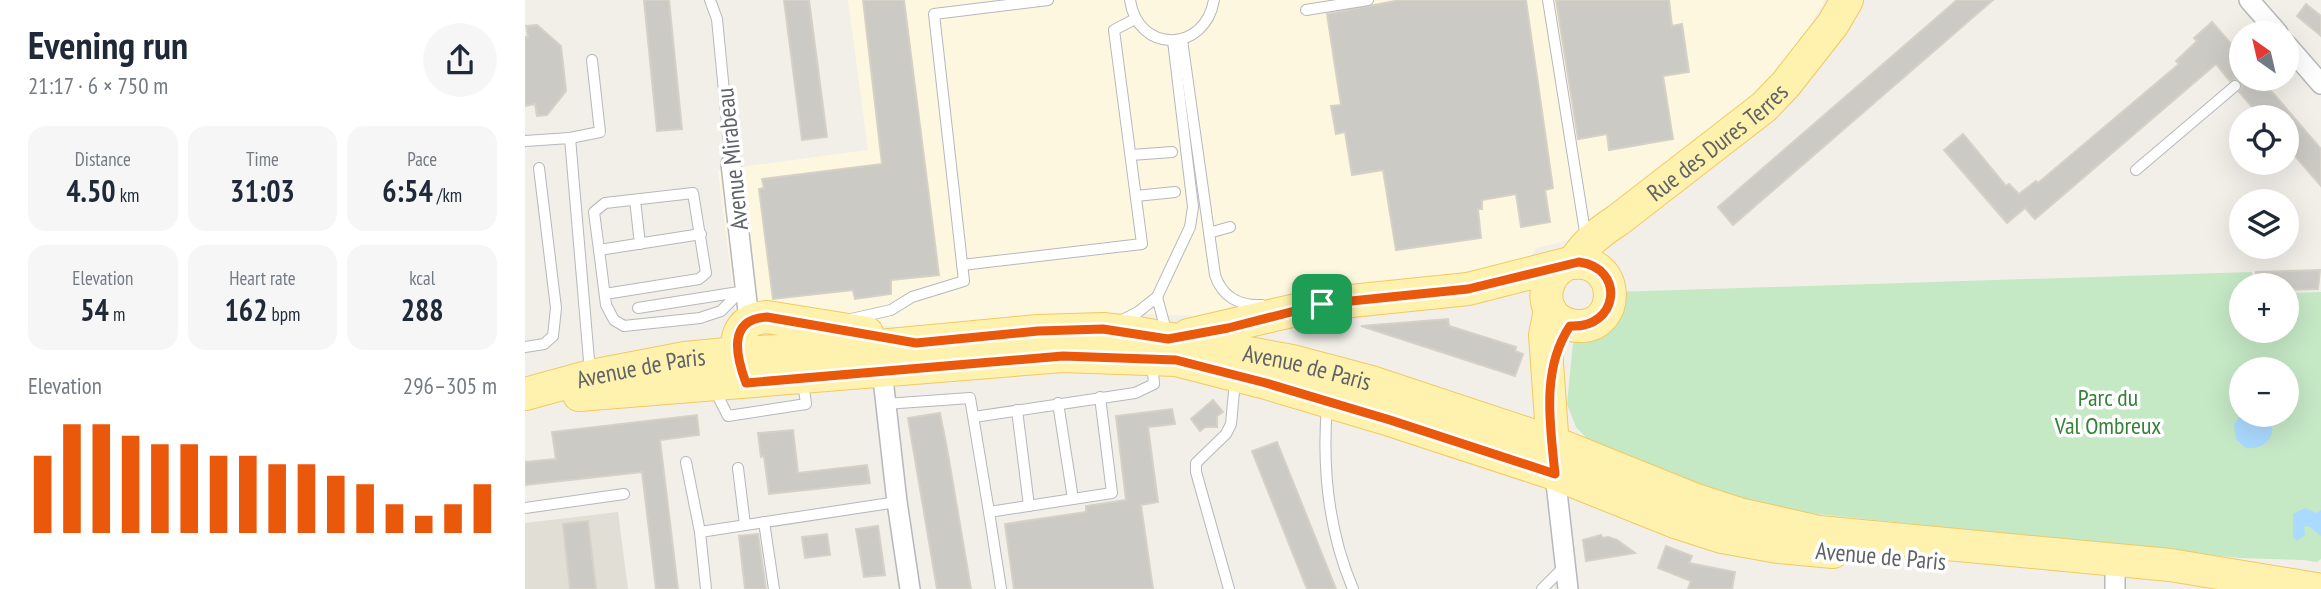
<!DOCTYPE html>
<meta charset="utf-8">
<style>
:root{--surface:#fff;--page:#f6f6f7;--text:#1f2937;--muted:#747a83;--accent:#ea580c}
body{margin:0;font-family:"PT Sans Narrow",sans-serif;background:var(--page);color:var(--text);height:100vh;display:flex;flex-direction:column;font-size:26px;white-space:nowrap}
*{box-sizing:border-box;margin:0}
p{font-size:23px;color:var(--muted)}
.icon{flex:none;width:38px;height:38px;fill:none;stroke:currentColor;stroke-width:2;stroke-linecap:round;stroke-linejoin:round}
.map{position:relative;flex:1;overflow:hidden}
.details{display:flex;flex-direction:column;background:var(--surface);width:525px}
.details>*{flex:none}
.needle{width:46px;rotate:326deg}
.controls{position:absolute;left:1704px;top:21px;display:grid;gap:14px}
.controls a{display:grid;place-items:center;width:70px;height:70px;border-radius:50%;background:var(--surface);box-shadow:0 7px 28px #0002;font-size:35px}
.pin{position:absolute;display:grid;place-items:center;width:60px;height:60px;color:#fff;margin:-30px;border-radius:14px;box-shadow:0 4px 10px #0006}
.round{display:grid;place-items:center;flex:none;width:74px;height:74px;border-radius:37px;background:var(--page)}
.head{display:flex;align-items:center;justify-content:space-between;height:119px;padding:0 28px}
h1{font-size:38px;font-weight:700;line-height:52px}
.stats{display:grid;grid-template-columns:repeat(3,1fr);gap:10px;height:119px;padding:7px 28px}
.stats div{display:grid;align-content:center;border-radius:18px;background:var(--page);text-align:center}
.stats b{font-size:30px;font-weight:700}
.stats small{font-size:19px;font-weight:400}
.stats p{font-size:19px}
.chart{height:196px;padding:14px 28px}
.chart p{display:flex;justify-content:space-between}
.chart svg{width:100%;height:126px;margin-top:7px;stroke:var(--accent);stroke-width:6}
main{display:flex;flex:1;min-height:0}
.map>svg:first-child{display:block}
.commercial{fill:#fef7e0}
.education{fill:#e1ded6}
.green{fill:#c5e8c5;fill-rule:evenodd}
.water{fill:#aadaff}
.building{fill:#cccac5;stroke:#d6d1c6;stroke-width:2}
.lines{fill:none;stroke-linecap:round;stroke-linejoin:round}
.lane-casing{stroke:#b5b8bc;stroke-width:12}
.street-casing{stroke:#b5b8bc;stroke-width:22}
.primary-casing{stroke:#f2c960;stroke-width:34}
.lane{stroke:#fff;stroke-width:10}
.street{stroke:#fff;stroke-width:19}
.primary{stroke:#fff2af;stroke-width:32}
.route-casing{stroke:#fff;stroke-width:14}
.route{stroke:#ea580c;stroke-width:9}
.labels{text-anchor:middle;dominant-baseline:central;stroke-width:7;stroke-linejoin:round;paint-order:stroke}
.street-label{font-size:24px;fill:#5f6368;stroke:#fff}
.park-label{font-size:24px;fill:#348238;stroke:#fff}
</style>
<main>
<section class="details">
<div class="head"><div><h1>Evening run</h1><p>21:17 · 6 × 750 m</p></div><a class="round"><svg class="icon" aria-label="share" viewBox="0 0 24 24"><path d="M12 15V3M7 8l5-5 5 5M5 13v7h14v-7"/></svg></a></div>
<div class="stats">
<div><p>Distance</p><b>4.50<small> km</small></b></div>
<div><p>Time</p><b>31:03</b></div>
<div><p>Pace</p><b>6:54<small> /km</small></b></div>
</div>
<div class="stats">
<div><p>Elevation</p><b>54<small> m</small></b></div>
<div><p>Heart rate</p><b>162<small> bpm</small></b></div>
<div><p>kcal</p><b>288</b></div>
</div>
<div class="chart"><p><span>Elevation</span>296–305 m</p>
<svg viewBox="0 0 160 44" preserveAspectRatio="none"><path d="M5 44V17M15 44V6M25 44V6M35 44V10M45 44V13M55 44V13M65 44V17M75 44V17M85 44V20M95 44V20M105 44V24M115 44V27M125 44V34M135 44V38M145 44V34M155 44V27"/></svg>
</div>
</section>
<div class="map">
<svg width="1796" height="589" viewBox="0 0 1796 589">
<rect width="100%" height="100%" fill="#f1efe8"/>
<path class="commercial" d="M323,0H1300L1275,43L1228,101L1065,235L1011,248L998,267L680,316L596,313L394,328L211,315L193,170L343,150Z"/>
<path class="education" d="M93,512L103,589H0V523Z"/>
<path class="green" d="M1727,272L1728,285H1717V331H1762V293L1796,292V559L1792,562L1778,560L1715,558L1282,513L1221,501L1068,445L1051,427L1042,404L1049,333L1090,292ZM1717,369H1762V415H1717Z"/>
<g class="water">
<path d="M1717,413V415H1742C1755,432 1742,451 1721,448L1711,439L1709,425Z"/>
<path d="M1780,508L1791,513L1796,510V536L1785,527L1779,526L1780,535L1772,541L1768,537V514Z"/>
</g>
<g class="building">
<path d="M119,0H144L157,129L132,131Z"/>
<path d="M259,0H284L302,137L277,140Z"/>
<path d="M338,0H379L414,275L366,280V294L330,299L328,290L248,299L234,189L239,188L237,179L357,164Z"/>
<path d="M875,0H1001L1028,188L1020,190L1025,222L996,227L991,194L957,200V209H953L956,238L871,250L858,170L827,175L820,132L811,134L806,106L816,105L802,14Z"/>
<path d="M1031,0H1144L1147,26L1157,24L1164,72L1138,76L1148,139L1084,150L1082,134L1053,139Z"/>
<path d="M1432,0H1468L1208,225L1193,207Z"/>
<path d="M1781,4L1796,16V36L1772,16Z"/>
<path d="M1687,22L1708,46L1717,38V79H1736L1796,149V186L1762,147V117H1736L1714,92L1717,88L1716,82L1712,79L1705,81L1691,64L1510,219L1500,208L1482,223L1419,150L1438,134L1481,186L1484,184L1494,194L1511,181L1513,183L1654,64L1651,61L1672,41L1669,38Z"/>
<path d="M12,25L36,46L41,91L22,115L12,116L10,104L0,106V37H3L1,26Z"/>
<path d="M1795,270L1793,289L1762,290V285H1731V272Z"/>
<path d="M923,319L924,326L991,347L990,351L998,354L990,376L836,326Z"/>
<path d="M688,400L698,412L692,416V427H680L675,431L666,419Z"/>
<path d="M647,409L650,424L623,427L633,502L616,505L628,589H489L480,524L561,512V506L601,500L591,416Z"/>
<path d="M415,413L423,454L446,589H412L383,418Z"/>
<path d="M172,415L174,435L135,440L153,589H131L117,472L0,485V462L31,459L27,432Z"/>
<path d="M268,430L273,473L342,465L345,483L244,494L239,456L236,457L233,433Z"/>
<path d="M752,442L811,589H782L727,451Z"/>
<path d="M63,521L71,589H45L38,524Z"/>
<path d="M353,526L360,575L339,577L331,529Z"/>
<path d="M233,534L241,589H220L214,536Z"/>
<path d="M302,534L305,555L280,558L277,537Z"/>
<path d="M1076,535L1077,538L1083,537L1092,540L1110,553L1061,561L1058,540Z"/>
<path d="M1141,546L1167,556L1164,563L1210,572L1207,589H1163L1166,581L1133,568Z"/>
</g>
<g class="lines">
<g class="lane-casing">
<g id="lane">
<path d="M185,0L192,19L206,164"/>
<path d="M605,0C613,54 680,53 689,0"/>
<path d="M1023,0L1061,238"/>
<path d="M781,10L843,0"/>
<path d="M657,40L690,275C697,297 715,306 737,305"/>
<path d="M45,138L75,132L67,60"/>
<path d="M0,141L45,138L65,372"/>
<path d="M606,155L647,152"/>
<path d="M1611,170L1710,86"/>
<path d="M611,196L650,192"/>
<path d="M110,200L115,244"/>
<path d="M684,233L705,227"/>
<path d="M74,250L81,305L89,320L99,326L175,318L196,311L215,292"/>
<path d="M437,265L617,244L589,30L610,19"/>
<path d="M80,294L174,279L181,273L168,193L80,203L69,212L74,250L176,234"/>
<path d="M632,297L642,334"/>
<path d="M113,308L214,292"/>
<path d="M326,319L366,310L387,297L439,281L409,14L523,0"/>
<path d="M593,322L613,312L632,297L665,227L668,207L648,41"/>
<path d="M0,347L19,344L28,336L31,308L14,168"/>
<path d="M189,389L203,416L281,404L278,381"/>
<path d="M533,403L548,499"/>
<path d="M360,404L445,398L464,512L587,493L575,397"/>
<path d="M802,405C797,468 803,530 828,589"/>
<path d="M492,410L504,506"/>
<path d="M449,417L610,393L629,384L627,362"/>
<path d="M161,462L175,532L181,589"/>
<path d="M213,468L220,525"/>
<path d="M0,508L99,494"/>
<path d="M464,512L476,589"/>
<path d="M239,522L249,589"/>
<path d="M175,532L372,502"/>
<path d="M704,589L671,472V463L701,434L706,424L710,381"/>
<path d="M1017,589L1040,566"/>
</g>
</g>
<g class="street-casing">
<g id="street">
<path d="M1724,0L1753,33"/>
<path d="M1762,45L1796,84"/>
<path d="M206,164L224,320"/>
<path d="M356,361L372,502L385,589"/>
<path d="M1039,473L1030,474L1043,589"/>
<path d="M1590,589V577"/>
</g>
</g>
<g class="primary-casing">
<g id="primary">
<path id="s1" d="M1048,263C1062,242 1072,234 1093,220L1239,107L1261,84L1308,24L1322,0"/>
<path d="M1025,310L1020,335L1029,462"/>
<path d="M663,335L797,304L943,289L1045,263C1096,256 1097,327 1054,326C1044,326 1036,323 1029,316C1015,300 1021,275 1040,265"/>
<path d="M217,372C207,346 210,318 242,317L342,333"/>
<path id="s2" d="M0,394L66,376L160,358L212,353L354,346L513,331L578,329L613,333L767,361L846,382L1027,442L1171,500L1214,514L1294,532L1645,565L1791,589"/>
<path d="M54,395L538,356L651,360L741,383L865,420L1030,474L1150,522L1197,537L1253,547L1308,552"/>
</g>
</g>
<use href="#lane" class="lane"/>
<use href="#street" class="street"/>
<use href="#primary" class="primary"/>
</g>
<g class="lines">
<g class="route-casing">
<path id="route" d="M1054,262C1101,268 1094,329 1045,326C1016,369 1025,424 1030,474L865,420L741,383L651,360L538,356L221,383C211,356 202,319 242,317L391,343L513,331L578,329L643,339L703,328L797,304L943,289Z"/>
</g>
<use href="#route" class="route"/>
</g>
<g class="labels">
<g class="street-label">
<text stroke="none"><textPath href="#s1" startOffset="189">Rue des Dures Terres</textPath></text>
<text transform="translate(207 159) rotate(-96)">Avenue Mirabeau</text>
<text stroke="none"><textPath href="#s2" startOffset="791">Avenue de Paris</textPath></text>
<text stroke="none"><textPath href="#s2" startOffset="119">Avenue de Paris</textPath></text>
<text transform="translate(1356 556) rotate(5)">Avenue de Paris</text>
</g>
<g class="park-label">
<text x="1583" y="397">Parc du<tspan x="1583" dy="28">Val Ombreux</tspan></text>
</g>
</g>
</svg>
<div class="controls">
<a><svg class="needle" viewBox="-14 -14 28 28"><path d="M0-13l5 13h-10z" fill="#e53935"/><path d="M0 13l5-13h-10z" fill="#747a83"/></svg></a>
<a><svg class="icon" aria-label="locate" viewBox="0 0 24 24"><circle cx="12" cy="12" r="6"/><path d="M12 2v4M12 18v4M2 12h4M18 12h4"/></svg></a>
<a><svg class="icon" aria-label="layers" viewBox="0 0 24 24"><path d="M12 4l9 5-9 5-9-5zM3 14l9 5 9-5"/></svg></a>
<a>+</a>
<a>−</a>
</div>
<div class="pin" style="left:797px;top:304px;background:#1e9e55"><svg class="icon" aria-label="arrive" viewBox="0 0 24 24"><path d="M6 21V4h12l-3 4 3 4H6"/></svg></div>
</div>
</main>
